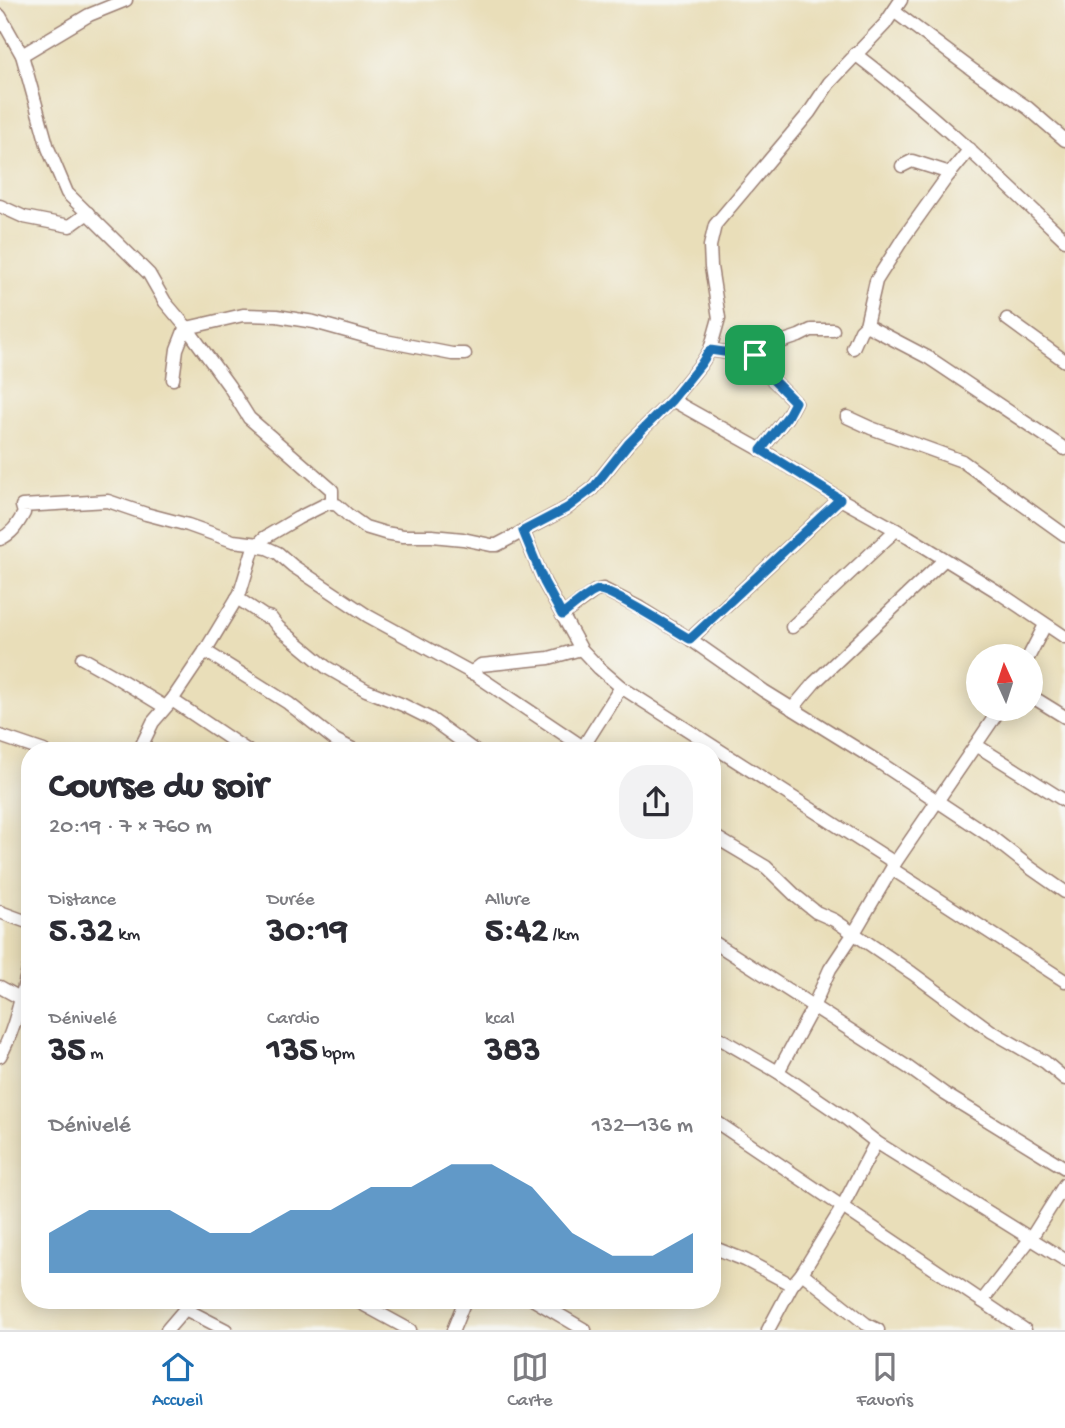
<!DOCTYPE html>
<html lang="fr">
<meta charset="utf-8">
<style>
:root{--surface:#fff;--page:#f2f2f3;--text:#2b2b33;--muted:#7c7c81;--line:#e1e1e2;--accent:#1f6fb2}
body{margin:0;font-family:"Gochi Hand",sans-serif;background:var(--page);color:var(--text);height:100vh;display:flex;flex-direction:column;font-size:26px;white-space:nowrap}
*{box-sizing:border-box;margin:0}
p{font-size:23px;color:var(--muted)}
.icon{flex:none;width:38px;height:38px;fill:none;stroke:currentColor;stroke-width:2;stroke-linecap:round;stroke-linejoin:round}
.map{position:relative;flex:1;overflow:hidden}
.drawer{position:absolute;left:21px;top:742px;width:700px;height:567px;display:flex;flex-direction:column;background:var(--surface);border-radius:28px;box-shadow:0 4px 18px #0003}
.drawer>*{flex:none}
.needle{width:46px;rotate:357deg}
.controls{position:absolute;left:966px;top:644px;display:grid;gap:14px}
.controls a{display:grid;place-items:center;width:77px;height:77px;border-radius:50%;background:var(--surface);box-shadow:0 4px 18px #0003;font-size:35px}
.pin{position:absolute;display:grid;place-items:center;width:60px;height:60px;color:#fff;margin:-30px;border-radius:14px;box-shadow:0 4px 10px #0006}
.round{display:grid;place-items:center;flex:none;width:74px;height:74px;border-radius:28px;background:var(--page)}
.head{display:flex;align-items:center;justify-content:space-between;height:119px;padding:0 28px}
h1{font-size:38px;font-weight:700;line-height:52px}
.stats{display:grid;grid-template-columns:repeat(3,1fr);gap:10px;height:119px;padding:7px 28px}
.stats div{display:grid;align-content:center}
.stats b{font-size:35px;font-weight:700}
.stats small{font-size:19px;font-weight:400}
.stats p{font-size:19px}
.chart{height:196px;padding:14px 28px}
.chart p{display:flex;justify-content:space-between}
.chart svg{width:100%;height:126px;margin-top:7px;fill:var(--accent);opacity:.7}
.menu{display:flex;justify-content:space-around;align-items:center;height:98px;border-top:2px solid var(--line);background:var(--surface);font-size:19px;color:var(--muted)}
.menu a{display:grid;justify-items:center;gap:4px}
.menu .selected{color:var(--accent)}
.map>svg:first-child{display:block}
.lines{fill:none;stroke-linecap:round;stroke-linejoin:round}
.minor-casing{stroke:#9a7e72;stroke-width:15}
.minor{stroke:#fff;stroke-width:12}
.route-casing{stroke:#fff;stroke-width:14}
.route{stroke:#1f6fb2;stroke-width:9}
</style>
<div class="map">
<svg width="1065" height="1330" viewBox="0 0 1065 1330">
<rect width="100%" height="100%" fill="#f6f6f2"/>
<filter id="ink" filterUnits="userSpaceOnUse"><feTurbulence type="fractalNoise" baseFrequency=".0143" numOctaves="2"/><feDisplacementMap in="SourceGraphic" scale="14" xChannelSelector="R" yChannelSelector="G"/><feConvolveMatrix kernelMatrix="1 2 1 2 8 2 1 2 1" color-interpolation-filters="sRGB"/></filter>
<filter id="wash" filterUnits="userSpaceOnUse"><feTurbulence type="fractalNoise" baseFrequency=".00686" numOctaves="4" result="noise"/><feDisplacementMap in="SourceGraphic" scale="28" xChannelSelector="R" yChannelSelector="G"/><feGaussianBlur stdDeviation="1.57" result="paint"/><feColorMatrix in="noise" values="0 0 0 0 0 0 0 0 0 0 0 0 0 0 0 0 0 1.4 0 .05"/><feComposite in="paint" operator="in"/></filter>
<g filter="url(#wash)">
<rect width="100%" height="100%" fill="#e9deb9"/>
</g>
<g filter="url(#ink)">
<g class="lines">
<g class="minor-casing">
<g id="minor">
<path d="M895,12L974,71L1028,108L1065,140"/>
<path d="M0,16L22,55L48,148L67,193L149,274L165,302L187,328L229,386L249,418L332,490V504"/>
<path d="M855,54C930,111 997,175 1065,240"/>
<path d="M22,55L89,15L126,0"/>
<path d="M902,166L912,161L950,173"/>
<path d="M0,206L24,217L70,226L88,213"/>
<path d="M1007,319L1065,361"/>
<path d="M866,325L929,358L1065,449"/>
<path d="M187,328L243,315L277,316L314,322L375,339L452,354H465"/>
<path d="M853,348L861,330L866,325L876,281L904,237L947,177L970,149"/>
<path d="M710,350L744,355H755L772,345L799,336L811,330H833"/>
<path d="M755,355L767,374L795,402L787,417L761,450"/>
<path d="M173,379L177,349L186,326"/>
<path d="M672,400L765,452L840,499L909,537L995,590L1065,637"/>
<path d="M847,417L871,428L962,461L1065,535"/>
<path d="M523,531L544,582L581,649L599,668L621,687L895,863"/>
<path d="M0,539C13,533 17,525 24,513L22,506L108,501L146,514L188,525L233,541L259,544"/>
<path d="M256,546L267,548L278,553L293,566L368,616L476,675L583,747L585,751"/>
<path d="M237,598L264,616L271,618L278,627L326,667L366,690L403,705L431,719L475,751"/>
<path d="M562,615L595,591L603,589L640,608L690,639L764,691L877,761L990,836L1032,869L1065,892"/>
<path d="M792,627L896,530"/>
<path d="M690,639L840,499"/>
<path d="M205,651L288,703L335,740L356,751"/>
<path d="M1029,656L1045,625"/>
<path d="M82,658L114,676L165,707"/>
<path d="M471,673L481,665L549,658L581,649"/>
<path d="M1031,696L1065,717"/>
<path d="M172,700L248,751"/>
<path d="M792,709L814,683L944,560"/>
<path d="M0,736L44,751"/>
<path d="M976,745L1065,801"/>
<path d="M583,747L621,687"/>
<path d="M139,751L153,722L172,700L205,651L240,593L253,550L256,546L264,538L298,518L328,503L337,505L348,515L365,527L385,533L403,536H432L463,539L491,545H497L567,508L592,489L628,444L672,400L701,364L710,350L719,318L711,267L710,246L715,225L809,113L829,83L885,24L901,0"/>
<path d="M712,835L766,867L797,897L816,912L834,920L912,973L991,1031L1045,1062L1065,1079"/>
<path d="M892,869L1065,981"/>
<path d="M0,912L30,923"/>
<path d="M712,941L909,1068L945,1094L1065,1168"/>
<path d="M0,987L20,998"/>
<path d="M712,1034L778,1072L844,1117L876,1142L839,1213L802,1273L792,1285L768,1330"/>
<path d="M0,1056C16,1029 21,994 30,964"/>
<path d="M778,1072L813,1007L830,969L854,933L895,863L1000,709"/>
<path d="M712,1119L1025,1330"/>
<path d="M876,1142L1065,1260"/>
<path d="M712,1247L745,1260L792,1285"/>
<path d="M802,1273L866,1324L878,1330"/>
<path d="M355,1300L410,1330"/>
<path d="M534,1300L585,1330"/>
<path d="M982,1301L1031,1238L1065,1184"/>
<path d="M185,1309L226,1330"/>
<path d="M167,1330L185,1309L187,1300"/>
<path d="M453,1330L465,1300"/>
</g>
</g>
<use href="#minor" class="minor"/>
</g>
</g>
<g class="lines" filter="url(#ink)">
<g class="route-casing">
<path id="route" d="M710,350L744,355H755L767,374L795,402L787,417L761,450L840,499L690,639C676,631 608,588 598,590C588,593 572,608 562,615L544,582L523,531L567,508L592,489L628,444L672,400L701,364Z"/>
</g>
<use href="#route" class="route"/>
</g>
</svg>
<div class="controls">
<a><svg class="needle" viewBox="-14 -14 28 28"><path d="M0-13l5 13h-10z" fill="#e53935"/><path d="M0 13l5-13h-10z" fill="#7c7c81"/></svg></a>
</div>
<div class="pin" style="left:755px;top:355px;background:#1e9e55"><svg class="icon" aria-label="arrive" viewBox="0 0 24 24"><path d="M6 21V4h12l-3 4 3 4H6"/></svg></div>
<section class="drawer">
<div class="head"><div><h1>Course du soir</h1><p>20:19 · 7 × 760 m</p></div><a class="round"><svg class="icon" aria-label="share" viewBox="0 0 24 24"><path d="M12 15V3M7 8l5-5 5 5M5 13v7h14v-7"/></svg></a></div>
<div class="stats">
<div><p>Distance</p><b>5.32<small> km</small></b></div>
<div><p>Durée</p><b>30:19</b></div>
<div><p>Allure</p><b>5:42<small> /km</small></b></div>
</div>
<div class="stats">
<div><p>Dénivelé</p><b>35<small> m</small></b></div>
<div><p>Cardio</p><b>135<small> bpm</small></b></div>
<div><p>kcal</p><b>383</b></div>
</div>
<div class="chart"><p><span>Dénivelé</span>132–136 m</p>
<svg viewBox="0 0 160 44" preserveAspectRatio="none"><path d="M0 44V30L10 22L20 22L30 22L40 30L50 30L60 22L70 22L80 14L90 14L100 6L110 6L120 14L130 30L140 38L150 38L160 30V44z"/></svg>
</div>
</section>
</div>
<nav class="menu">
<a class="selected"><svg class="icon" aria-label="home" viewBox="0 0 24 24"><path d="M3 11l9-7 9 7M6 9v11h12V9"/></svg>Accueil</a>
<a><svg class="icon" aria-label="map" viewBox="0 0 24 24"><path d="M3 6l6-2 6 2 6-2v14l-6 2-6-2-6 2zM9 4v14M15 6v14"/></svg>Carte</a>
<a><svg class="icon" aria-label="saved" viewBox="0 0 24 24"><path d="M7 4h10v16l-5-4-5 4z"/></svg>Favoris</a>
</nav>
